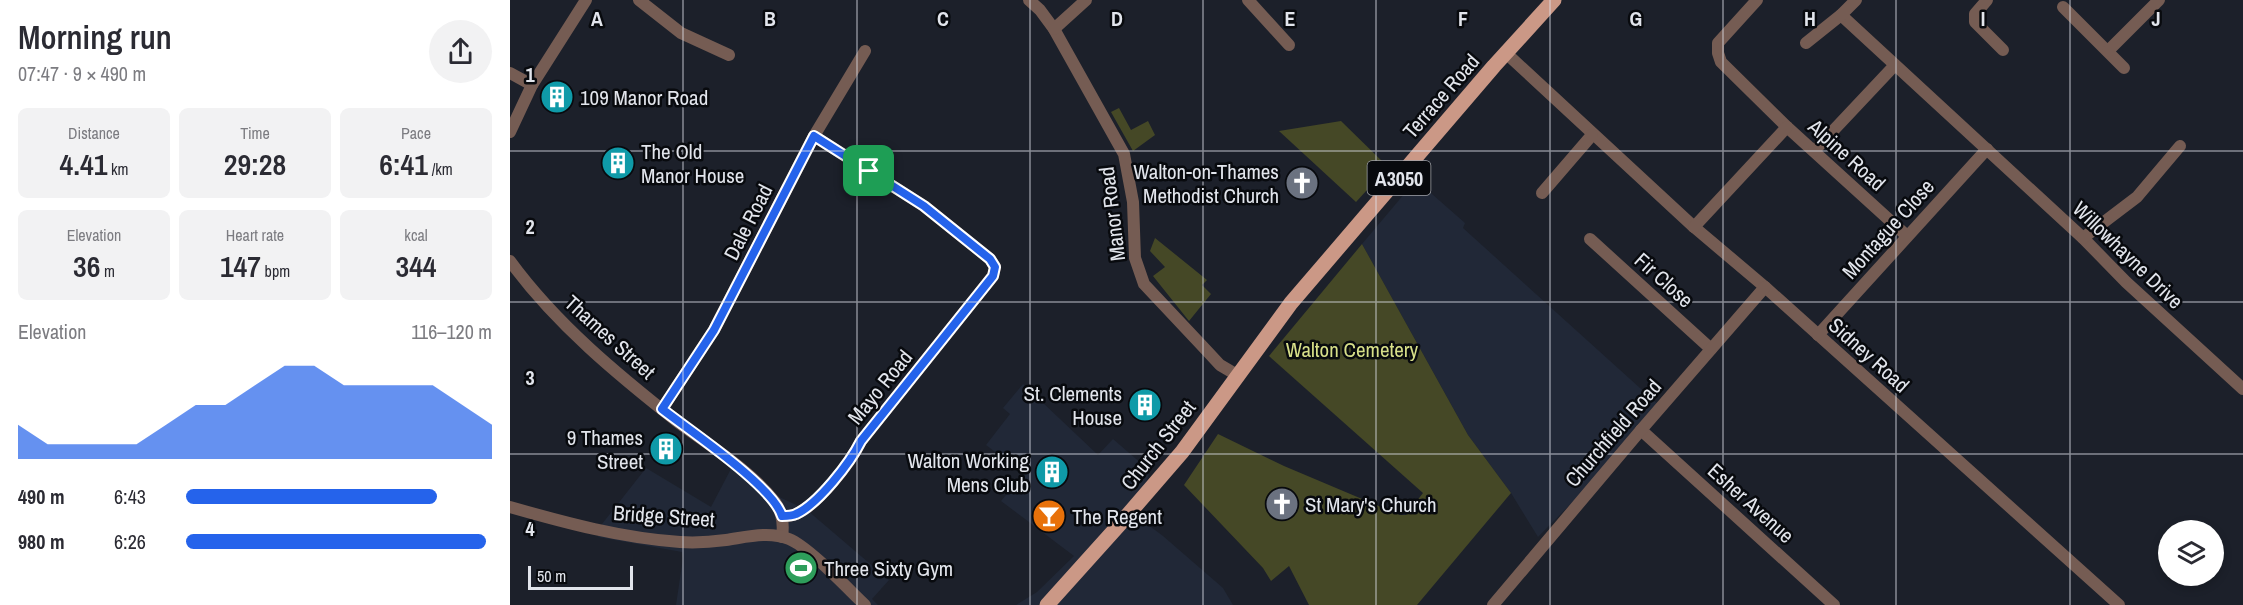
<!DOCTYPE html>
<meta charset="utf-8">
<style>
:root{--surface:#fff;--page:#f2f2f3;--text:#2b2b33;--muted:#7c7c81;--accent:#2563eb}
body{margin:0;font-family:"Archivo Narrow",sans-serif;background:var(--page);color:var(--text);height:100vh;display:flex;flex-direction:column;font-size:22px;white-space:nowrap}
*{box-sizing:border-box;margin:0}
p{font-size:20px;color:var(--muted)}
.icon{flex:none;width:33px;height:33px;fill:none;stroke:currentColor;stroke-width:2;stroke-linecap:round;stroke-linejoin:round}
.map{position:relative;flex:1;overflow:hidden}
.drawer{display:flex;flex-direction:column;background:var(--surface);width:510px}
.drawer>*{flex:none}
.fabs{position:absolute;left:1648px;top:520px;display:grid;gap:12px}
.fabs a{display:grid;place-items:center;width:66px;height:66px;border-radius:50%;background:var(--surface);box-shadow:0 3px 9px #0003;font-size:30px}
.scale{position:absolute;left:18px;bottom:15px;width:105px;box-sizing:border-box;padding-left:6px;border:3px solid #e2e5ec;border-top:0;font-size:16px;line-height:21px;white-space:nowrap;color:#e2e5ec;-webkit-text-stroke:4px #080a0e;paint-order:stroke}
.pin{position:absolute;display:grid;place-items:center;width:51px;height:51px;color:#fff;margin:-26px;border-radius:12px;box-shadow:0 3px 9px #0006}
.round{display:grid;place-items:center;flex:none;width:63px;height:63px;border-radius:32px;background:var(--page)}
.summary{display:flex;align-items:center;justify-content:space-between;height:102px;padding:0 18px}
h1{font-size:33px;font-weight:600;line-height:45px}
.metrics{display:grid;grid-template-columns:repeat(3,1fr);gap:9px;height:102px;padding:6px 18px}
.metrics div{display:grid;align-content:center;border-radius:9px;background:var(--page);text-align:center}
.metrics b{font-size:30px;font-weight:600}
.metrics small{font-size:16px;font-weight:400}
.metrics p{font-size:16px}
.chart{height:168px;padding:12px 18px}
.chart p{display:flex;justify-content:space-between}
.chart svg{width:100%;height:108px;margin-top:6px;fill:var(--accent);opacity:.7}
ul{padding:0 18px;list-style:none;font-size:20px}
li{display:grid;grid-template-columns:96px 72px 1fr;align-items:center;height:45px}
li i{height:15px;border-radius:8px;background:var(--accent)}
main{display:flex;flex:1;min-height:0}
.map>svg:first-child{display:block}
.built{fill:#212837}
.green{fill:#454826}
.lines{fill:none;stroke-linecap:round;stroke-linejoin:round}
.street{stroke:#755c53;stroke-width:12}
.primary{stroke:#cb9886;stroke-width:15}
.route-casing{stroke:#fff;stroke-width:12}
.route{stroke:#2563eb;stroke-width:8}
.grid{fill:none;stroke:#e2e5ec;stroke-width:1.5;stroke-opacity:0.55}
.labels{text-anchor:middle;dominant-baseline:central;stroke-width:5;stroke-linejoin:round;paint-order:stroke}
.shield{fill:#080a0e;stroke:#a1a3a9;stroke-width:1.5}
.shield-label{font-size:20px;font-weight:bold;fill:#e2e5ec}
.street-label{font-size:21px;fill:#e2e5ec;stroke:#080a0e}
.poi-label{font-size:21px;fill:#e2e5ec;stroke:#080a0e;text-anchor:start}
.park-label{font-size:21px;fill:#d7df89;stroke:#080a0e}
.grid-label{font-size:20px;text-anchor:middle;font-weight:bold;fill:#e2e5ec;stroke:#080a0e;stroke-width:5;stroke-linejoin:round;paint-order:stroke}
</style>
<main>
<section class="drawer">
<div class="summary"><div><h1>Morning run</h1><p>07:47 · 9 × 490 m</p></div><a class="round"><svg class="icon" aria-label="share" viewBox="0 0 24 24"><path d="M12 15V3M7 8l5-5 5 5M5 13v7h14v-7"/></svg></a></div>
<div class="metrics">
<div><p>Distance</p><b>4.41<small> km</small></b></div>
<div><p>Time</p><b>29:28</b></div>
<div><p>Pace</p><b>6:41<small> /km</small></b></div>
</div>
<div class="metrics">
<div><p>Elevation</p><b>36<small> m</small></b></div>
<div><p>Heart rate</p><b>147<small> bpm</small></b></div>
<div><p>kcal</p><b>344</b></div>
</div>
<div class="chart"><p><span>Elevation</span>116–120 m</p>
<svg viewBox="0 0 160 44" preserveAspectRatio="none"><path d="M0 44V30L10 38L20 38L30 38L40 38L50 30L60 22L70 22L80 14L90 6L100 6L110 14L120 14L130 14L140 14L150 22L160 30V44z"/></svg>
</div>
<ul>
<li><b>490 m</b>6:43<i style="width:82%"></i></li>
<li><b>980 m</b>6:26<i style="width:98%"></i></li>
</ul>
</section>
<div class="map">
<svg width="1733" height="605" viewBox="0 0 1733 605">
<rect width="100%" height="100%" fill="#1c202a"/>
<g class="built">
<path d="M906,180L955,223L953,228L1151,407L1115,449L1028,537L1001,493L958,435L852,244Z"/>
<path d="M513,384L588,455L603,439L640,471L625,515L653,536L713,588L723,605H506L527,592L564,556L491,501L514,474L476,445L500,414L493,408Z"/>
<path d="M223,465L252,489L297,510L379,580L362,599L368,605H166L173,558L172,552L88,537L92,524L136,468L201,507Z"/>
</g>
<g class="green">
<path d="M609,108L621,130L638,121L645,135L623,151L601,112Z"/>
<path d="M831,121L878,167L846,202L769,131Z"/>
<path d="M645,238L697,280L692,285L701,294L679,321L643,276L655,267L640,251Z"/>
<path d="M852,244L958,435L1001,493L907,605H799L779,566L761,581L753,568L674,485L708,434L774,466L890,515H896L913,493L759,356Z"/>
</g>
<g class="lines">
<g class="street">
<path d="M129,0L171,33L219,55"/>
<path d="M519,0L530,10L544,29L614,154L623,202L625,258L634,284L697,351L710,365L727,375"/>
<path d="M738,0L779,45"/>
<path d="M1247,0L1208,43V53L1211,62L1277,127L1397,236"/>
<path d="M1477,0L1465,14V22L1493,50"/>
<path d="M1553,7L1614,68"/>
<path d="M1331,15L1573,238L1616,282L1733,389"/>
<path d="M544,29L576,0"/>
<path d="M1296,43L1331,15L1346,0"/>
<path d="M1598,51L1649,0"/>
<path d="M997,54L1184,227L1255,287L1609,605"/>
<path d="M0,73L22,85"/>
<path d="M0,132L22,85L76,0"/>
<path d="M1304,151L1384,66"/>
<path d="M1032,193L1082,135"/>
<path d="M1184,227L1277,127"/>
<path d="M1573,238L1627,197L1670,146"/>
<path d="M1080,239L1201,349"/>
<path d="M0,261C46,324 108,375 169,423C200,446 241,471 265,502C272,512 274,524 272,537"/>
<path d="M1308,335L1477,149"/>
<path d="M152,409L204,330L304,136L355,51"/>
<path d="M1131,430L1324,605"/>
<path d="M0,507C56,523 112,538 170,542C185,543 201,542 216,540C237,537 259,531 279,539C299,547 338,589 355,605"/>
<path d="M272,517C276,516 282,516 286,514C309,504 340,463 351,441L483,276L485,267L480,259L414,206L304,136"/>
<path d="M983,605L1131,430L1255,287"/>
</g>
<path class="primary" d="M537,605L609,525L672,452L781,303L984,66L1044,0"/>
</g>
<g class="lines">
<g class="route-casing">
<path id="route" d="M304,136L414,206L480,259L485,267L483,276L351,441C340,463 308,504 286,514C282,516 276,516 272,516C263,486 180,431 152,409L204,330Z"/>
</g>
<use href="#route" class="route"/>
</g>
<path class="grid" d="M173,0V605M347,0V605M520,0V605M693,0V605M866,0V605M1040,0V605M1213,0V605M1386,0V605M1560,0V605M0,151H1733M0,302H1733M0,454H1733"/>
<defs>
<g id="building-disc" transform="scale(1.725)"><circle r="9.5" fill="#0f9aa8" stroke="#080a0e"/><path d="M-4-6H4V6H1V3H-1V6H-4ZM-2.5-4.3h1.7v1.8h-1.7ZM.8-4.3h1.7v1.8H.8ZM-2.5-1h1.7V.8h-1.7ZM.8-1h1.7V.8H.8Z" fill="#fff"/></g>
<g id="church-disc" transform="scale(1.725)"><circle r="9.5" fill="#6b7280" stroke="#080a0e"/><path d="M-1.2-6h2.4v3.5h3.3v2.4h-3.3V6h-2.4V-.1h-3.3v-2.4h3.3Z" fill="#fff"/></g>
<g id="bar-disc" transform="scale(1.725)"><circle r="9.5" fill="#e8710a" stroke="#080a0e"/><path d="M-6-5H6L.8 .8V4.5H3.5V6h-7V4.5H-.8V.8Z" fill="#fff"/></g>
<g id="stadium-disc" transform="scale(1.725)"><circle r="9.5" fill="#2e9e5b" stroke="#080a0e"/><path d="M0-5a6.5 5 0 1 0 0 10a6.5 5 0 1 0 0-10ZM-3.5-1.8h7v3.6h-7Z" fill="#fff"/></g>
</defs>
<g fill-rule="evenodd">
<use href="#building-disc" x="47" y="97"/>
<use href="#building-disc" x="108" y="163"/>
<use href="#church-disc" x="792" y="183"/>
<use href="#building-disc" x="635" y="405"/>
<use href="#building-disc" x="156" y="449"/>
<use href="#building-disc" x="542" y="472"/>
<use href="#church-disc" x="772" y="504"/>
<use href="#bar-disc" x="539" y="516"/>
<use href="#stadium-disc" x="291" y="568"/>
</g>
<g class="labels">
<rect class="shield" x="857.5" y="161" width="63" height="34" rx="4.5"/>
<g class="shield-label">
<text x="889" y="178">A3050</text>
</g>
<g class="street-label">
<text transform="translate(931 96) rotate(-49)">Terrace Road</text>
<text transform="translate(1337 155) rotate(42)">Alpine Road</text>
<text transform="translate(602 214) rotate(-97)">Manor Road</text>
<text transform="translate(238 222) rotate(-63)">Dale Road</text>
<text transform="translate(1378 229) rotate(-48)">Montague Close</text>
<text transform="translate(1618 255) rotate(44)">Willowhayne Drive</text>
<text transform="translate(1154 280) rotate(42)">Fir Close</text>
<text transform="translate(100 337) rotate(42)">Thames Street</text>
<text transform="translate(1359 355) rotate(42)">Sidney Road</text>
<text transform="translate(370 387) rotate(-51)">Mayo Road</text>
<text transform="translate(1103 433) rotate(-49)">Churchfield Road</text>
<text transform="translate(648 445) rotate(-52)">Church Street</text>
<text transform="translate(1241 503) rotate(42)">Esher Avenue</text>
<text transform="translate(154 516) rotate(4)">Bridge Street</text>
</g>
<g class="poi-label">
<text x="70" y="97">109 Manor Road</text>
<text x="131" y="151">The Old<tspan x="131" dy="24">Manor House</tspan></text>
<text x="769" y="171" text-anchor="end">Walton-on-Thames<tspan x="769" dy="24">Methodist Church</tspan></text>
<text x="612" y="393" text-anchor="end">St. Clements<tspan x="612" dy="24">House</tspan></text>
<text x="133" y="437" text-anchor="end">9 Thames<tspan x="133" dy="24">Street</tspan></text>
<text x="519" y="460" text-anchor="end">Walton Working<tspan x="519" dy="24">Mens Club</tspan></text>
<text x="795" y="504">St Mary's Church</text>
<text x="562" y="516">The Regent</text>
<text x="314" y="568">Three Sixty Gym</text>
</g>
<g class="park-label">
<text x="842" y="349">Walton Cemetery</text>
</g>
</g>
<g class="grid-label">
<text x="87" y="26">A</text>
<text x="260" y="26">B</text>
<text x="433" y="26">C</text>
<text x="607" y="26">D</text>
<text x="780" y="26">E</text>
<text x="953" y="26">F</text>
<text x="1126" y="26">G</text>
<text x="1300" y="26">H</text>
<text x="1473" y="26">I</text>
<text x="1646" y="26">J</text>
<text x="20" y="82">1</text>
<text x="20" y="234">2</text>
<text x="20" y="385">3</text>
<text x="20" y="536">4</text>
</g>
</svg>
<div class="fabs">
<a><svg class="icon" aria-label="layers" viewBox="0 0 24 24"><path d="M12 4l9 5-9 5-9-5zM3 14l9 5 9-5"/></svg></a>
</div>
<div class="scale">50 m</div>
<div class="pin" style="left:359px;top:171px;background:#1e9e55"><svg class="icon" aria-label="arrive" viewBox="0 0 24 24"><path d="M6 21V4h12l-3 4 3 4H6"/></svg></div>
</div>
</main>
